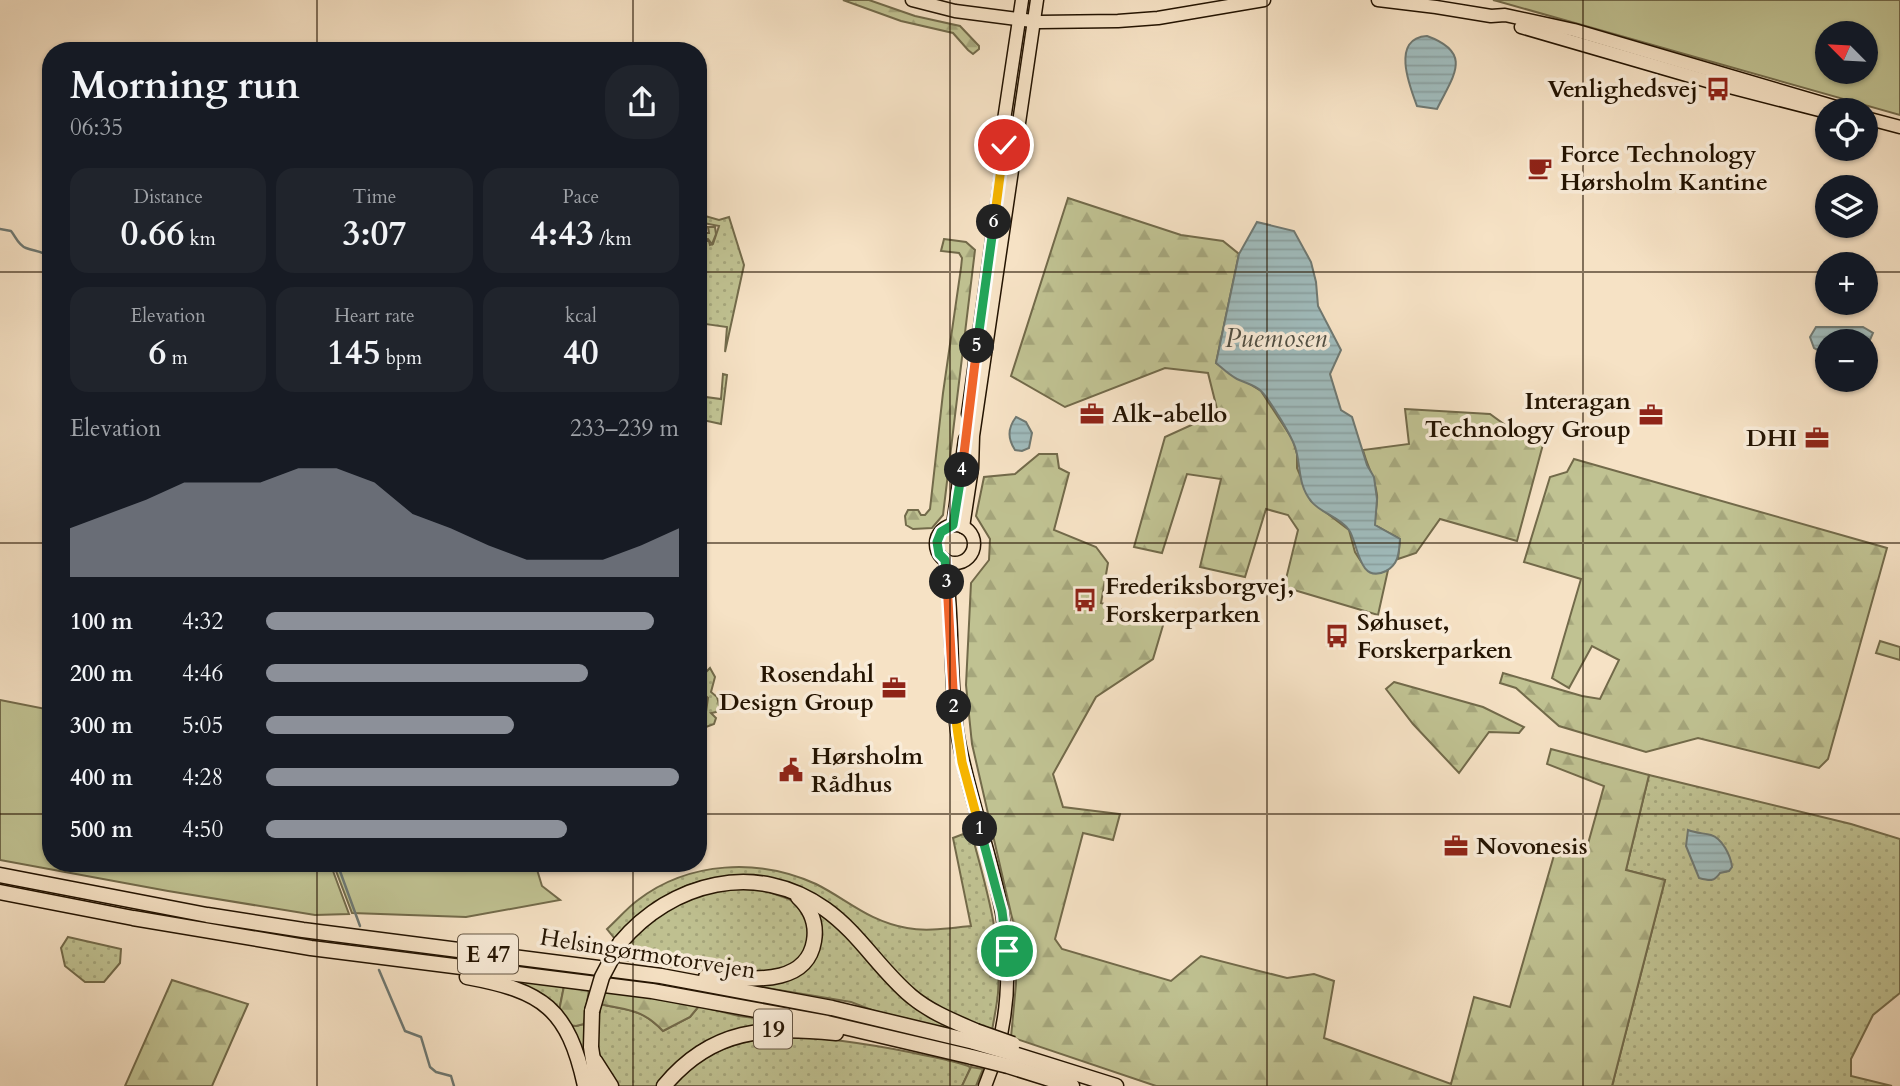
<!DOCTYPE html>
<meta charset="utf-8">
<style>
:root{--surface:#171b24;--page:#20242c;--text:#f1f3f6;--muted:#9ea1a6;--accent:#8c9099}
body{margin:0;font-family:Cardo,serif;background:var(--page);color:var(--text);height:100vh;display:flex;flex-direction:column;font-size:26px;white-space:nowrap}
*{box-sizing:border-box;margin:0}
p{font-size:23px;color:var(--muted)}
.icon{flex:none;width:38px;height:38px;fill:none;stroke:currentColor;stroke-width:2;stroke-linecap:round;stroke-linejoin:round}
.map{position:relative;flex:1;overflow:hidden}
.panel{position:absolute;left:42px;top:42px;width:665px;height:830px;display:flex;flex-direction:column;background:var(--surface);border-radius:28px;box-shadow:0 2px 5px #0004}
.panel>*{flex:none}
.needle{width:46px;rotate:294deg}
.buttons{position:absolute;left:1815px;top:21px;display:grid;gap:14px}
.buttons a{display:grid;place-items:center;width:63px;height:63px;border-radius:50%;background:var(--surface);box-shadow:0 2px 5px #0004;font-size:35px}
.pin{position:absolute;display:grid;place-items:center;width:60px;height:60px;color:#fff;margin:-30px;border:4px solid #fff;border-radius:50%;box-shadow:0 2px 7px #0007}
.km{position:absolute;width:35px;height:35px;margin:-18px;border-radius:50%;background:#222;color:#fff;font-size:19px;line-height:35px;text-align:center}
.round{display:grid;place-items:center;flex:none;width:74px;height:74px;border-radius:28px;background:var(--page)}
.head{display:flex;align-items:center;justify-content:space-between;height:119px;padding:0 28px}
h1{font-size:38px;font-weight:700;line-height:52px}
.figures{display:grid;grid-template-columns:repeat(3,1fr);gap:10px;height:119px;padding:7px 28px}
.figures div{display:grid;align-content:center;border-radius:18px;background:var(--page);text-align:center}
.figures b{font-size:35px;font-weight:700}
.figures small{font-size:19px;font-weight:400}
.figures p{font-size:19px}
.chart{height:196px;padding:14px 28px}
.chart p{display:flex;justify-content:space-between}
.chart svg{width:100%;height:126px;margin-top:7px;fill:var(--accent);opacity:.7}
ul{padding:0 28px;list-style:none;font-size:23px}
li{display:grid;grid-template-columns:112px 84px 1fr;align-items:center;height:52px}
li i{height:18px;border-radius:9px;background:var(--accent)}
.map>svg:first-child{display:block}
.grass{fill:url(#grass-dots);stroke:#726a4a;stroke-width:2}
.forest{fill:url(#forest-firs);stroke:#726a4a;stroke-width:2}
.green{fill:#c0c292;stroke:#726a4a;stroke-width:2;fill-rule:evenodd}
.water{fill:url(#water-rules);stroke:#6e7872;stroke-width:2}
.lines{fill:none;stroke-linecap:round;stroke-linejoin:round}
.stream{stroke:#6e7872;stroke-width:2.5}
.major-casing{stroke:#231301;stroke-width:15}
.highway-casing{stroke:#231301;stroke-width:17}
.major{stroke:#f6e2c5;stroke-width:12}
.highway{stroke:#f6e2c5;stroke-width:14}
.highway-bridge-casing{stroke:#231301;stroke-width:17;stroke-linecap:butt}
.highway-bridge{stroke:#f6e2c5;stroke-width:14}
.split-1-casing{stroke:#fff;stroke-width:14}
.split-2-casing{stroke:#fff;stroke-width:14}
.split-3-casing{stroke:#fff;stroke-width:14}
.split-4-casing{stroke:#fff;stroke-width:14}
.split-5-casing{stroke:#fff;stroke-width:14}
.split-6-casing{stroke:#fff;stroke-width:14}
.split-7-casing{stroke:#fff;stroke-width:14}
.split-1{stroke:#22a559;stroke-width:9}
.split-2{stroke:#f5b400;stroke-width:9}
.split-3{stroke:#f0652b;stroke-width:9}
.split-4{stroke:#22a559;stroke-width:9}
.split-5{stroke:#f0652b;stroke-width:9}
.split-6{stroke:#22a559;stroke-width:9}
.split-7{stroke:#f5b400;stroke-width:9}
.grid{fill:none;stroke:#231301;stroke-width:2;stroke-opacity:0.55}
.labels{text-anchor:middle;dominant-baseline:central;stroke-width:7;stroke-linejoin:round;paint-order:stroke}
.shield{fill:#f9ecd9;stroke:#635442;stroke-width:2}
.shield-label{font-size:23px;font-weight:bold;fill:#231301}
.poi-label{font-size:24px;font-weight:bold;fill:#231301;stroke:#f9ecd9;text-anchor:start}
.street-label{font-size:24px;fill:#231301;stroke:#f9ecd9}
.water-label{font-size:26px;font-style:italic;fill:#4f4e43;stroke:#f9ecd9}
</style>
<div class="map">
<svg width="1900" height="1086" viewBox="0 0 1900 1086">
<defs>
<pattern id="grass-dots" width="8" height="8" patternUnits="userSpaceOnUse" patternTransform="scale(1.75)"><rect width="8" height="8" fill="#c0c292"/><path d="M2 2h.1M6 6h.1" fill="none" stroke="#a5a67c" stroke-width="1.8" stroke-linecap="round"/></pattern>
<pattern id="forest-firs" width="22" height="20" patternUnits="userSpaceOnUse" patternTransform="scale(1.75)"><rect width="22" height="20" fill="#c0c292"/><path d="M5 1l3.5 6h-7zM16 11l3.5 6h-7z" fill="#a5a67c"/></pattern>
<pattern id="water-rules" width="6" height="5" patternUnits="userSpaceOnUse" patternTransform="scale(1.75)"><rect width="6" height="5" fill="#a0bcbd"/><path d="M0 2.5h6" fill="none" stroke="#8aa1a1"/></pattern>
</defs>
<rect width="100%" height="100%" fill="#f6e2c5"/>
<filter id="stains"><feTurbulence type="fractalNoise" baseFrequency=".00286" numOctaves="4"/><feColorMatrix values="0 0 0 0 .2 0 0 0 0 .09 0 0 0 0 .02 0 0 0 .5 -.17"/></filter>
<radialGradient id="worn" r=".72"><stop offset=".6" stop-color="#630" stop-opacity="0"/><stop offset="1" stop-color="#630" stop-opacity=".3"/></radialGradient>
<g class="grass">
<path d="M698,214L719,220L729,217L744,265L725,352L727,327L698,323V241H709L710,245L713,244L719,226L698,222Z"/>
<path d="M723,374L727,375L721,424L698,419V396L721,399Z"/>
<path d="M710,668L715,677L711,692L717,697L720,708L716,712L711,713L716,718L714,724L698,730V680Z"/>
<path d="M1649,775L1851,824L1900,839V993L1873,1015L1851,1059V1076L1892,1086H1612L1665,880L1626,870Z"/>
<path d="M971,831C985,884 1002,937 998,993C997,1005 994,1018 992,1031L954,1016L920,996L810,893L710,879L688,885L654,902L625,927L615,939L607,929C617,920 627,908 638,900C689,861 759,858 816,884C848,900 868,921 907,928C927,932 950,928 971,926L953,838Z"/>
<path d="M731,888L763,890L789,899L798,906L805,913L811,933L801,958L783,971L721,973L616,959L643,926L695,894Z"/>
<path d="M814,909L833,920L887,981L976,1037L877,1012L851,1002L731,982H751L815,958L821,938Z"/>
<path d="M68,937L121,949L120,963L104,982H85L65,966L61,948Z"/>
<path d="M491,977L564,986L559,1011Z"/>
<path d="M600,1004C629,1011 641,1008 663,1031L690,1017L699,1006L739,1016L800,1024L757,1026L658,1086H616L599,1057L597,1036Z"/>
<path d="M584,1024L585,1048L593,1086L568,1025L576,1026Z"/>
<path d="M787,1035C833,1039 878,1045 923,1055C939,1058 955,1061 971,1067L962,1086H672C704,1048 741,1041 787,1035Z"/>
</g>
<g class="forest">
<path d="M843,0H869L915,16L960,26L979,46V49L973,54L968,50L953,33L901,21Z"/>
<path d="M1068,198L1181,235L1223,241L1239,254L1216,363L1261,391L1293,440L1297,454V468L1311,501L1349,530L1355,552L1362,563L1379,573L1388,570L1378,615L1284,587L1298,530L1288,515L1266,509L1245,577L1200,567L1221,479L1187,474L1162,553L1134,547L1165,437L1218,413L1208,373L1165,368L1065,407L1011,376Z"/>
<path d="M944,239L966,242L975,250L943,515L932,528L913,529L906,525L905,516L908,510H918L921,515H925L930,509L943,393L961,268L962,258L959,253L941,251Z"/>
<path d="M1405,409L1490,414L1508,427L1545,437L1517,541L1440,519L1416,553L1398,559L1400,539L1375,525C1374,515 1378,505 1377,495C1375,478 1367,466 1363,450L1409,444Z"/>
<path d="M1039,454H1057L1059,468L1069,473L1054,530L1096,547L1108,563L1101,603L1164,622L1153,659L1096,697L1053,774L1063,807L1120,814L1113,840L1083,833L1055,939L1062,949L1171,981L1201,956L1287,978L1314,974L1334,981L1324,1038L1451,1084L1474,997L1510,1007L1557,845L1586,851L1604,786L1547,764L1551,749L1649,775L1626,870L1665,880L1612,1086H1156L1011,1037L1016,984V935L972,744L966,685L971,583L989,560L990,539L976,516L984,477L1015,474Z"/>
<path d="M1574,459L1887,548L1828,759L1819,768L1698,738L1646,752L1559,726L1516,688L1500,683L1503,673L1582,696L1600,699L1619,660L1592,646L1569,688L1552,678L1581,579L1524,562L1550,477L1567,472Z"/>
<path d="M1394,682L1483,707L1524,727L1519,733L1489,732L1459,773L1413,724L1386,689Z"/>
<path d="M172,980L248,1004L212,1086H125Z"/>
<path d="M564,986L589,989L584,1024L576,1026L568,1025L559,1011Z"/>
<path d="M604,990L699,1006L690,1017L663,1031C641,1008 629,1011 600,1004Z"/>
<path d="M971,1067L983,1069L976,1086H962Z"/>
</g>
<g class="green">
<path d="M1493,0H1900V115L1497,1ZM1827,33H1866V72H1827Z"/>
<path d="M698,225L706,233H709L708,227H715L716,234L712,244L708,239L698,240Z"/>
<path d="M1880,641L1900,647V660L1876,653Z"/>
<path d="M698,689L708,698L706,712L698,728Z"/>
<path d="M0,700L51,710V863H330L349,914L315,915L168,891L0,860Z"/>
<path d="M333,863H535L542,886L560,900L466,917L352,913Z"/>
</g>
<g class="water">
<path d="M1427,36C1474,53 1453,76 1437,109L1417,106C1409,85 1391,38 1427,36Z"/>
<path d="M1257,222L1294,231L1311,262L1316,282L1318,306L1341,350L1330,374L1341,410L1352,417L1367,465L1374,477L1377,499L1375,525L1400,539C1399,552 1399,564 1386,571C1358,585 1358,542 1349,530C1340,517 1320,513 1311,501C1298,485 1301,468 1296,450C1293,438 1270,400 1261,391C1255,385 1245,383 1237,379C1229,375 1222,368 1216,363L1239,254Z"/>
<path d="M1816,327H1863L1873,333L1866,349V341H1827V355L1814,348L1810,337Z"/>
<path d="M1016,417L1026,422L1032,433L1029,448L1022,451L1015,450C1008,439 1007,429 1016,417Z"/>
<path d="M1688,830C1696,833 1702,833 1711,835C1722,838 1731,856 1732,867L1729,871L1720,873C1714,882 1710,881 1699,878L1686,846Z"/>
</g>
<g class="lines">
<g class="stream">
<path d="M0,229L11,231C16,237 18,245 26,248C37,252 43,250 51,260"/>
<path d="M337,863L360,926"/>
<path d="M379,970L405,1031L421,1037L430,1067L436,1072L451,1076L454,1086"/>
</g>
<g class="major-casing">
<g id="major">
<path d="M912,0L955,11L1040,22L1118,21L1158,18L1264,0"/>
<path d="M1378,0L1436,7L1491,16L1505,15L1574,30L1846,110"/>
<path d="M1521,27L1714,83L1827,112"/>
<path d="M1866,118L1900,127"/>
<path d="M968,414L1003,161L1004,120L1022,0"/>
<path d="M953,525L965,439"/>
<circle cx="955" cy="544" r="19"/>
<path d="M963,527L972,468L973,436L1037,0"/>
<path d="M945,560C954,616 949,674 957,731C967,793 991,851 1002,913C1012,971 1008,1031 985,1086"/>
</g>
</g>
<g class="highway-casing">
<g id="highway">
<path d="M0,875L207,915L303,930L661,976L832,1008L974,1042"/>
<path d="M0,892L133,918L311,948L652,991L827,1023L972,1057"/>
<path d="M620,943C671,882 757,860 825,909C859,933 879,969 911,996C930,1012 953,1021 976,1031"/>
<path d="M467,977C543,991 568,1008 585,1086"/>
<path d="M706,977C742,977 806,990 814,941C817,923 811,909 798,897"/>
<path d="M592,1011L591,1047L597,1086"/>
<path d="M1011,1053L1116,1086"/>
<path d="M595,1061L611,1086"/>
<path d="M1008,1066L1072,1086"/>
<path d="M664,1086C712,1028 766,1026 836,1033"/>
</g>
</g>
<use href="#major" class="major"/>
<use href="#highway" class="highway"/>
<g class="highway-bridge-casing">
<g id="highway-bridge">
<path d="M592,1011L602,977L620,943"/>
<path d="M976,1031L1013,1044"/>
<path d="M974,1042L1011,1053"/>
<path d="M972,1057L1008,1066"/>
</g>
</g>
<use href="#highway-bridge" class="highway-bridge"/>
</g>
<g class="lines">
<g class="split-1-casing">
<path id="split-1" d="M980,829L1002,911L1007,951"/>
</g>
<g class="split-2-casing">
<path id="split-2" d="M954,707L962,762L980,829"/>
</g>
<g class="split-3-casing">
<path id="split-3" d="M947,582L954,707"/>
</g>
<g class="split-4-casing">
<path id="split-4" d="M947,582L945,560L939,554L937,542L941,532L953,525L962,470"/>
</g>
<g class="split-5-casing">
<path id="split-5" d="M962,470L977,346"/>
</g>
<g class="split-6-casing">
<path id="split-6" d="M977,346L994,222"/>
</g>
<g class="split-7-casing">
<path id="split-7" d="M994,222L1004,145"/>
</g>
<use href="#split-1" class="split-1"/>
<use href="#split-2" class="split-2"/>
<use href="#split-3" class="split-3"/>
<use href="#split-4" class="split-4"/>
<use href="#split-5" class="split-5"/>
<use href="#split-6" class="split-6"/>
<use href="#split-7" class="split-7"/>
</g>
<path class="grid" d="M317,0V51M633,0V51M950,0V1086M1267,0V1086M1583,0V1086M0,272H51M698,272H1827M1866,272H1900M0,543H51M698,543H1900M0,814H51M698,814H1900M317,863V1086M633,863V1086"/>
<defs>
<g id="bus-bare" transform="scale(1.89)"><path d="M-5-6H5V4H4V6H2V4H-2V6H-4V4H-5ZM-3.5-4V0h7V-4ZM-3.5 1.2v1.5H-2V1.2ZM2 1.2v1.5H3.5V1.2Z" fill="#8f2418" stroke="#f9ecd9" stroke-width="2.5" paint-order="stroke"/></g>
<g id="cafe-bare" transform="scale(1.89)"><path d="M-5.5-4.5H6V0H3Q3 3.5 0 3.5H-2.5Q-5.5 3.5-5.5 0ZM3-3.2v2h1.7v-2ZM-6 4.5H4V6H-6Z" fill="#8f2418" stroke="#f9ecd9" stroke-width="2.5" paint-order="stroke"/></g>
<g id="office-bare" transform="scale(1.89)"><path d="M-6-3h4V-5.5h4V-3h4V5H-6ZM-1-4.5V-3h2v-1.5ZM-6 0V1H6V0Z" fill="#8f2418" stroke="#f9ecd9" stroke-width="2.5" paint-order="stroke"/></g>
<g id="civic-bare" transform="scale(1.89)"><path d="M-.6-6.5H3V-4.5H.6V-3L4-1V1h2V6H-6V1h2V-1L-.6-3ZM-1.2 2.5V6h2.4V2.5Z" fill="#8f2418" stroke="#f9ecd9" stroke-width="2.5" paint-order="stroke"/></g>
</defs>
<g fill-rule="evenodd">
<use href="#bus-bare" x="1718" y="89"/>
<use href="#cafe-bare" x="1540" y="168"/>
<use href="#office-bare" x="1092" y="414"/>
<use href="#office-bare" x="1651" y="415"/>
<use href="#office-bare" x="1817" y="438"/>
<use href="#bus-bare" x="1085" y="600"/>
<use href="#bus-bare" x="1337" y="636"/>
<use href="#office-bare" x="894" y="688"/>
<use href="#civic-bare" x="791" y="770"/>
<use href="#office-bare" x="1456" y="846"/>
</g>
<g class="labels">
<g class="shield">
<rect x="458" y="934.5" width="60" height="39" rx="5"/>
<rect x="754" y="1009.5" width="38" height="39" rx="5"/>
</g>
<g class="shield-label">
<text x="488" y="954">E 47</text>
<text x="773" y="1029">19</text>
</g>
<g class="poi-label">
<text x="1698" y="89" text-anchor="end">Venlighedsvej</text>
<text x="1560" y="154">Force Technology<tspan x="1560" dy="28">Hørsholm Kantine</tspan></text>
<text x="1631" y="401" text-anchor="end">Interagan<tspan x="1631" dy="28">Technology Group</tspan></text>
<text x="1112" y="414">Alk-abello</text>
<text x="1797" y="438" text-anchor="end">DHI</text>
<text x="1105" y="586">Frederiksborgvej,<tspan x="1105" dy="28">Forskerparken</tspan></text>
<text x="1357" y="622">Søhuset,<tspan x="1357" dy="28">Forskerparken</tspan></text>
<text x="874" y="674" text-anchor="end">Rosendahl<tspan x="874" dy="28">Design Group</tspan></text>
<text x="811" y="756">Hørsholm<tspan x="811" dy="28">Rådhus</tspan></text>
<text x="1476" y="846">Novonesis</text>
</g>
<g class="street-label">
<text transform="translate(648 954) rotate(9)">Helsingørmotorvejen</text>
</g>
<g class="water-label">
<text x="1276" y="338">Puemosen</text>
</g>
</g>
<rect width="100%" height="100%" filter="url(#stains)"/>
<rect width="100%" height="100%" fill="url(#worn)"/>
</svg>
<div class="buttons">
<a><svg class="needle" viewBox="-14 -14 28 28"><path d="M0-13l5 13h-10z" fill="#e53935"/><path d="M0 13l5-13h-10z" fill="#9ea1a6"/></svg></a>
<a><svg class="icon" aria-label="locate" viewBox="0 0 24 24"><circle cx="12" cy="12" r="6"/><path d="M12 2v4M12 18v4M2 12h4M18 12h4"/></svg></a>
<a><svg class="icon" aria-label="layers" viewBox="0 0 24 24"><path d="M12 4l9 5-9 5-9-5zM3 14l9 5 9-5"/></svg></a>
<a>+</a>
<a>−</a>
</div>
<div class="pin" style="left:1007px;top:951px;background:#1e9e55"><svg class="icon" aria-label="arrive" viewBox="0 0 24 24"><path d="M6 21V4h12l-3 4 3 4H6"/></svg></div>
<div class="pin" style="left:1004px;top:145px;background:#d93025"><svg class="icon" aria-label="check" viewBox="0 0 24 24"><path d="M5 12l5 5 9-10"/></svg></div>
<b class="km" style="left:980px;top:829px">1</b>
<b class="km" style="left:954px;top:707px">2</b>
<b class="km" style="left:947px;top:582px">3</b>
<b class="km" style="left:962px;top:470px">4</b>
<b class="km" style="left:977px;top:346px">5</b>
<b class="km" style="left:994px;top:222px">6</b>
<section class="panel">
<div class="head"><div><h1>Morning run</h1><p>06:35</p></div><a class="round"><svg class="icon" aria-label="share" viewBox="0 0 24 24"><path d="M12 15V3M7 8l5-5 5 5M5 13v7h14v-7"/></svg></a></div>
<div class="figures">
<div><p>Distance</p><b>0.66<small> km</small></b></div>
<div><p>Time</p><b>3:07</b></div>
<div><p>Pace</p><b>4:43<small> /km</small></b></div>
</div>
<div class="figures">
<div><p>Elevation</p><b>6<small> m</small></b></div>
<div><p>Heart rate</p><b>145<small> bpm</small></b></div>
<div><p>kcal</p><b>40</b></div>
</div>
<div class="chart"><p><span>Elevation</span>233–239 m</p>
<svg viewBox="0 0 160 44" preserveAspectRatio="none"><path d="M0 44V27L10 22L20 17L30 11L40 11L50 11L60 6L70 6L80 11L90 22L100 27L110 33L120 38L130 38L140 38L150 33L160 27V44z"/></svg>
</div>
<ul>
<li><b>100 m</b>4:32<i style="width:94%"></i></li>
<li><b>200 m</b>4:46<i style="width:78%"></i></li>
<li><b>300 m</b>5:05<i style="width:60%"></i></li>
<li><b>400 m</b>4:28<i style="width:100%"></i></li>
<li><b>500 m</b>4:50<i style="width:73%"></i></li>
</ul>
</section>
</div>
